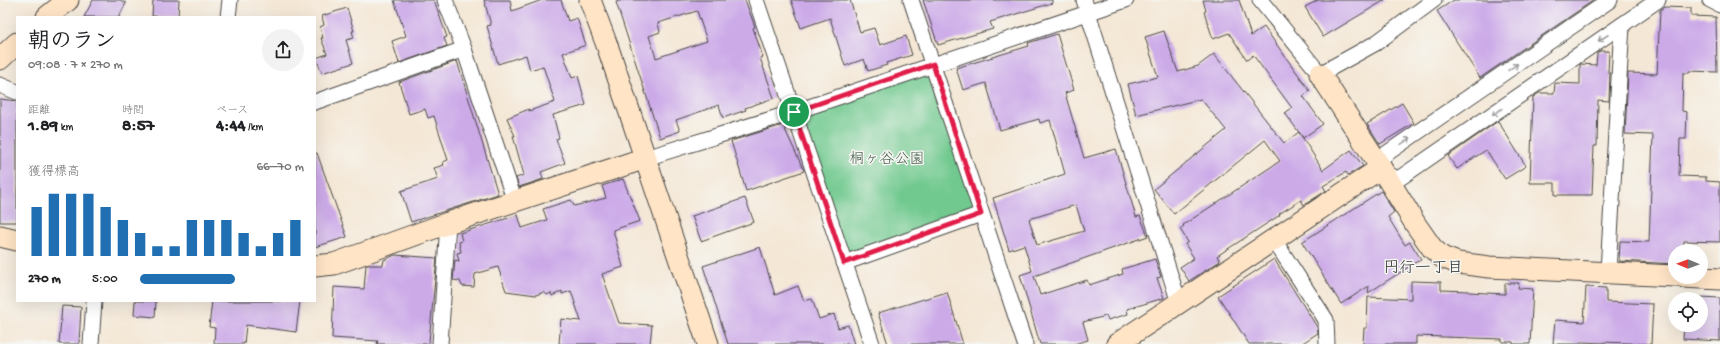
<!DOCTYPE html>
<html lang="ja">
<meta charset="utf-8">
<style>
:root{--surface:#fff;--page:#f2f2f2;--text:#202124;--muted:#757577;--accent:#1f6fb2}
body{margin:0;font-family:"Gochi Hand","Klee One",sans-serif;background:var(--page);color:var(--text);height:100vh;display:flex;flex-direction:column;font-size:15px;white-space:nowrap}
*{box-sizing:border-box;margin:0}
p{font-size:13px;color:var(--muted)}
.icon{flex:none;width:22px;height:22px;fill:none;stroke:currentColor;stroke-width:2;stroke-linecap:round;stroke-linejoin:round}
.map{position:relative;flex:1;overflow:hidden}
.details{position:absolute;left:16px;top:16px;width:300px;height:286px;display:flex;flex-direction:column;background:var(--surface);border-radius:0px;box-shadow:0 4px 16px #0002}
.details>*{flex:none}
.needle{width:26px;rotate:271deg}
.fabs{position:absolute;left:1668px;top:244px;display:grid;gap:8px}
.fabs a{display:grid;place-items:center;width:40px;height:40px;border-radius:50%;background:var(--surface);box-shadow:0 4px 16px #0002;font-size:20px}
.pin{position:absolute;display:grid;place-items:center;width:34px;height:34px;color:#fff;margin:-17px;border:2px solid #fff;border-radius:50%;box-shadow:0 1px 4px #0007}
.round{display:grid;place-items:center;flex:none;width:42px;height:42px;border-radius:21px;background:var(--page)}
.overview{display:flex;align-items:center;justify-content:space-between;height:68px;padding:0 12px}
h1{font-size:22px;font-weight:700;line-height:30px}
.metrics{display:grid;grid-template-columns:repeat(3,1fr);gap:6px;height:68px;padding:4px 12px}
.metrics div{display:grid;align-content:center}
.metrics b{font-size:17px;font-weight:700}
.metrics small{font-size:11px;font-weight:400}
.metrics p{font-size:11px}
.chart{height:112px;padding:8px 12px}
.chart p{display:flex;justify-content:space-between}
.chart svg{width:100%;height:72px;margin-top:4px;stroke:var(--accent);stroke-width:6}
ul{padding:0 12px;list-style:none;font-size:13px}
li{display:grid;grid-template-columns:64px 48px 1fr;align-items:center;height:30px}
li i{height:10px;border-radius:5px;background:var(--accent)}
.map>svg:first-child{display:block}
.green{fill:#71c98f;stroke:#4e7a5d}
.building{fill:#ccaae8;fill-rule:evenodd}
.lines{fill:none;stroke-linecap:round;stroke-linejoin:round}
.street-casing{stroke:#494744;stroke-width:17}
.secondary-casing{stroke:#494744;stroke-width:23}
.street{stroke:#fff;stroke-width:15}
.secondary{stroke:#ffe4c6;stroke-width:21}
.oneway{stroke:#a0a0a0}
.route-casing{stroke:#fff;stroke-width:8}
.route{stroke:#e11d48;stroke-width:5}
.labels{text-anchor:middle;dominant-baseline:central;stroke-width:3;stroke-linejoin:round;paint-order:stroke}
.park-label{font-size:15px;fill:#405a49;stroke:#f6f6f2}
.neighbourhood-label{font-size:16px;fill:#2b2b2b;stroke:#f6f6f2}
</style>
<div class="map">
<svg width="1720" height="344" viewBox="0 0 1720 344">
<rect width="100%" height="100%" fill="#f6f6f2"/>
<filter id="ink" filterUnits="userSpaceOnUse"><feTurbulence type="fractalNoise" baseFrequency=".025" numOctaves="2"/><feDisplacementMap in="SourceGraphic" scale="8" xChannelSelector="R" yChannelSelector="G"/><feConvolveMatrix kernelMatrix="1 2 1 2 8 2 1 2 1" color-interpolation-filters="sRGB"/></filter>
<filter id="wash" filterUnits="userSpaceOnUse"><feTurbulence type="fractalNoise" baseFrequency=".012" numOctaves="4" result="noise"/><feDisplacementMap in="SourceGraphic" scale="16" xChannelSelector="R" yChannelSelector="G"/><feGaussianBlur stdDeviation="0.9" result="paint"/><feColorMatrix in="noise" values="0 0 0 0 0 0 0 0 0 0 0 0 0 0 0 0 0 1.4 0 .05"/><feComposite in="paint" operator="in"/></filter>
<g filter="url(#wash)">
<rect width="100%" height="100%" fill="#f4e7d5"/>
<path class="green" d="M933,64L981,214L844,263L794,112Z"/>
<g id="blocks">
<g class="building">
<path d="M93,0H120L126,3L119,17H84Z"/>
<path d="M153,0H179L178,17L152,16Z"/>
<path d="M394,0H434L447,37L444,38L447,46L399,63L392,41L406,36Z"/>
<path d="M484,0H510L512,11L542,0H561L568,21L577,18L586,45L563,53L572,78L578,76L586,105L553,115L559,138L556,139L565,163L541,172L543,179L519,187L516,178L524,175L513,136H515L507,118L529,109V111L555,102L543,66L530,70L526,55L498,64L487,26L491,25Z"/>
<path d="M623,0H745L755,27L753,28L763,57L760,58L774,98L745,108L746,110L723,118L719,105L676,120L680,131L660,138L616,2ZM697,11L707,41L656,58L649,36L660,32L658,23Z"/>
<path d="M791,0H850L860,32L874,28L880,45L906,36L912,55L886,63L887,65L868,71L864,59L845,66L830,18L801,28Z"/>
<path d="M923,0H1052V3L990,22L993,29L938,45Z"/>
<path d="M1203,0H1239L1251,36L1264,27L1310,91L1303,96L1323,124L1303,138L1285,113L1292,108L1253,55L1247,60L1229,33L1213,39L1204,12L1206,11Z"/>
<path d="M1318,0H1385L1323,37L1305,7Z"/>
<path d="M1454,0H1594L1480,78L1437,11Z"/>
<path d="M1664,7L1691,8V16L1716,17L1717,72L1689,71V73H1683L1682,111L1687,112L1686,139H1680L1679,176L1706,177V181L1720,182V242L1684,241L1683,251H1675V264L1619,261L1620,241L1649,242L1653,135L1625,134L1628,73L1657,74L1660,10Z"/>
<path d="M347,8L354,31H352L354,38L346,40L353,63L322,73L316,58L327,54L321,38H323L320,27L324,25L322,16Z"/>
<path d="M1164,31L1178,72L1198,66L1214,54L1284,143L1299,132L1323,170L1351,150L1363,166L1348,175L1346,172L1323,186L1326,191L1304,205L1301,200L1279,214L1280,215L1217,256L1220,261L1189,281L1180,267L1194,258L1185,244L1188,242L1180,229L1184,226L1183,225L1280,161L1265,140L1174,214L1154,189L1226,130L1201,99L1136,115L1128,84L1158,77L1145,37Z"/>
<path d="M1057,34L1074,90L1065,93L1084,158L1116,149L1136,217L1140,216L1148,236L1034,276L1040,295L1087,280L1089,285L1123,274L1122,269L1155,259L1161,277L1157,278L1164,298L1127,309L1128,314L1108,320L1106,316L1083,322L1088,340L1074,344H1040L1020,275L1032,271L1024,245L1009,250L993,198L1065,174L1050,120L1040,123L1039,119L1000,130L986,83L963,90L956,68L1029,46L1028,43ZM1076,205L1084,231L1037,245L1029,219Z"/>
<path d="M1600,51H1609L1608,73H1610L1609,101L1598,100L1597,146H1594L1592,195H1555V183H1530L1533,97L1539,93H1554L1555,83L1580,84V64L1596,65L1597,53Z"/>
<path d="M457,61L498,194L411,222L401,191L438,179L434,168L444,165L443,162L448,160L434,116L428,118L425,109L409,114L399,82Z"/>
<path d="M0,99L17,101V222H0Z"/>
<path d="M1402,103L1414,123L1380,144L1367,124Z"/>
<path d="M1498,121L1526,166L1505,179L1486,150L1457,169L1448,156Z"/>
<path d="M783,125L804,171L746,191L731,141Z"/>
<path d="M315,153H317L347,237L315,247Z"/>
<path d="M623,179L640,221L613,230L623,267L602,274L619,323L652,325L650,344H559L561,319L581,321L571,291L562,294V291L552,296L551,293L547,295L544,292L536,295L506,291L498,267L475,274L474,287L462,286L460,281L453,280L455,260L459,261L457,253L461,252L459,242L462,241L460,233L518,215L522,228L547,220L543,209L571,200L574,206L606,198L602,186Z"/>
<path d="M1381,191L1394,212L1388,217L1405,245L1410,242L1421,259L1368,293L1369,286L1341,304L1302,242Z"/>
<path d="M745,198L754,222L701,241L692,216Z"/>
<path d="M760,247L775,295L798,286L804,301L812,299L819,319L834,314L838,328L848,325L854,344H728L703,266Z"/>
<path d="M395,255L437,258L429,342L428,344H377L378,341L332,338L334,287L364,289L366,265H383L384,260Z"/>
<path d="M1274,259L1317,327L1318,333L1301,344H1249L1218,296Z"/>
<path d="M1411,281L1441,282V290L1469,291V292L1505,294V283H1519L1518,288L1533,289L1530,344H1513V342H1502V339L1416,336V344H1363L1364,328H1367L1368,297L1411,299Z"/>
<path d="M1586,287L1606,288V302L1653,304L1651,344L1604,342V343L1580,342V344H1553L1555,320L1584,322Z"/>
<path d="M947,292L963,344H888L878,313Z"/>
<path d="M1701,297L1720,298V341L1683,339L1684,325H1701Z"/>
<path d="M135,301H156L155,317L134,315Z"/>
<path d="M212,301H300L296,332L246,325L244,344H214L215,328L209,327Z"/>
<path d="M62,306L81,307L79,344H59Z"/>
</g>
</g>
</g>
<g filter="url(#ink)">
<use href="#blocks" fill-opacity="0" stroke="#494744" stroke-width="1"/>
<g class="lines">
<g class="street-casing">
<g id="street">
<path d="M445,0L464,49L515,202"/>
<path d="M756,0L872,344"/>
<path d="M911,0L1025,344"/>
<path d="M1084,0L1179,303"/>
<path d="M1260,0L1320,74L1376,43L1434,0"/>
<path d="M1610,0L1383,156L1381,168L1397,180L1658,0"/>
<path d="M1710,0L1720,5"/>
<path d="M228,17L230,0"/>
<path d="M0,85L17,92"/>
<path d="M315,102L464,49"/>
<path d="M646,158L794,112L1126,0"/>
<path d="M1274,240L1326,320L1327,344"/>
<path d="M844,263L981,214"/>
<path d="M1608,272L1622,25"/>
<path d="M91,344L94,301"/>
<path d="M440,344L448,223"/>
</g>
</g>
<g class="secondary-casing">
<g id="secondary">
<path d="M590,0L608,48L708,344"/>
<path d="M47,17L68,0"/>
<path d="M0,59L17,43"/>
<path d="M1320,74L1381,168L1416,225L1432,248L1442,257L1458,263L1489,267L1675,276"/>
<path d="M0,236L17,240"/>
<path d="M315,266L334,264L448,223L646,158"/>
<path d="M1683,277L1720,279"/>
<path d="M1117,344L1381,168"/>
</g>
</g>
<use href="#street" class="street"/>
<use href="#secondary" class="secondary"/>
</g>
<defs><path id="oneway-shaft" d="M-6 0H5M1.5-3L5.5 0L1.5 3" fill="none" stroke-width="1.6" stroke-linecap="round" stroke-linejoin="round"/></defs>
<g class="oneway">
<use href="#oneway-shaft" transform="translate(1603 38) rotate(147)"/>
<use href="#oneway-shaft" transform="translate(1513 67) rotate(-35)"/>
<use href="#oneway-shaft" transform="translate(1497 112) rotate(145)"/>
<use href="#oneway-shaft" transform="translate(1406 141) rotate(-35)"/>
</g>
</g>
<g class="lines" filter="url(#ink)">
<g class="route-casing">
<path id="route" d="M933,64L981,214L844,263L794,112Z"/>
</g>
<use href="#route" class="route"/>
</g>
<g class="labels">
<g class="park-label">
<text x="887" y="160">桐ヶ谷公園</text>
</g>
<g class="neighbourhood-label">
<text x="1423" y="269">円行一丁目</text>
</g>
</g>
</svg>
<div class="fabs">
<a><svg class="needle" viewBox="-14 -14 28 28"><path d="M0-13l5 13h-10z" fill="#e53935"/><path d="M0 13l5-13h-10z" fill="#757577"/></svg></a>
<a><svg class="icon" aria-label="locate" viewBox="0 0 24 24"><circle cx="12" cy="12" r="6"/><path d="M12 2v4M12 18v4M2 12h4M18 12h4"/></svg></a>
</div>
<div class="pin" style="left:794px;top:112px;background:#1e9e55"><svg class="icon" aria-label="arrive" viewBox="0 0 24 24"><path d="M6 21V4h12l-3 4 3 4H6"/></svg></div>
<section class="details">
<div class="overview"><div><h1>朝のラン</h1><p>09:08 · 7 × 270 m</p></div><a class="round"><svg class="icon" aria-label="share" viewBox="0 0 24 24"><path d="M12 15V3M7 8l5-5 5 5M5 13v7h14v-7"/></svg></a></div>
<div class="metrics">
<div><p>距離</p><b>1.89<small> km</small></b></div>
<div><p>時間</p><b>8:57</b></div>
<div><p>ペース</p><b>4:44<small> /km</small></b></div>
</div>
<div class="chart"><p><span>獲得標高</span>66–70 m</p>
<svg viewBox="0 0 160 44" preserveAspectRatio="none"><path d="M5 44V14M15 44V6M25 44V6M35 44V6M45 44V14M55 44V22M65 44V30M75 44V38M85 44V38M95 44V22M105 44V22M115 44V22M125 44V30M135 44V38M145 44V30M155 44V22"/></svg>
</div>
<ul>
<li><b>270 m</b>5:00<i style="width:58%"></i></li>
</ul>
</section>
</div>
